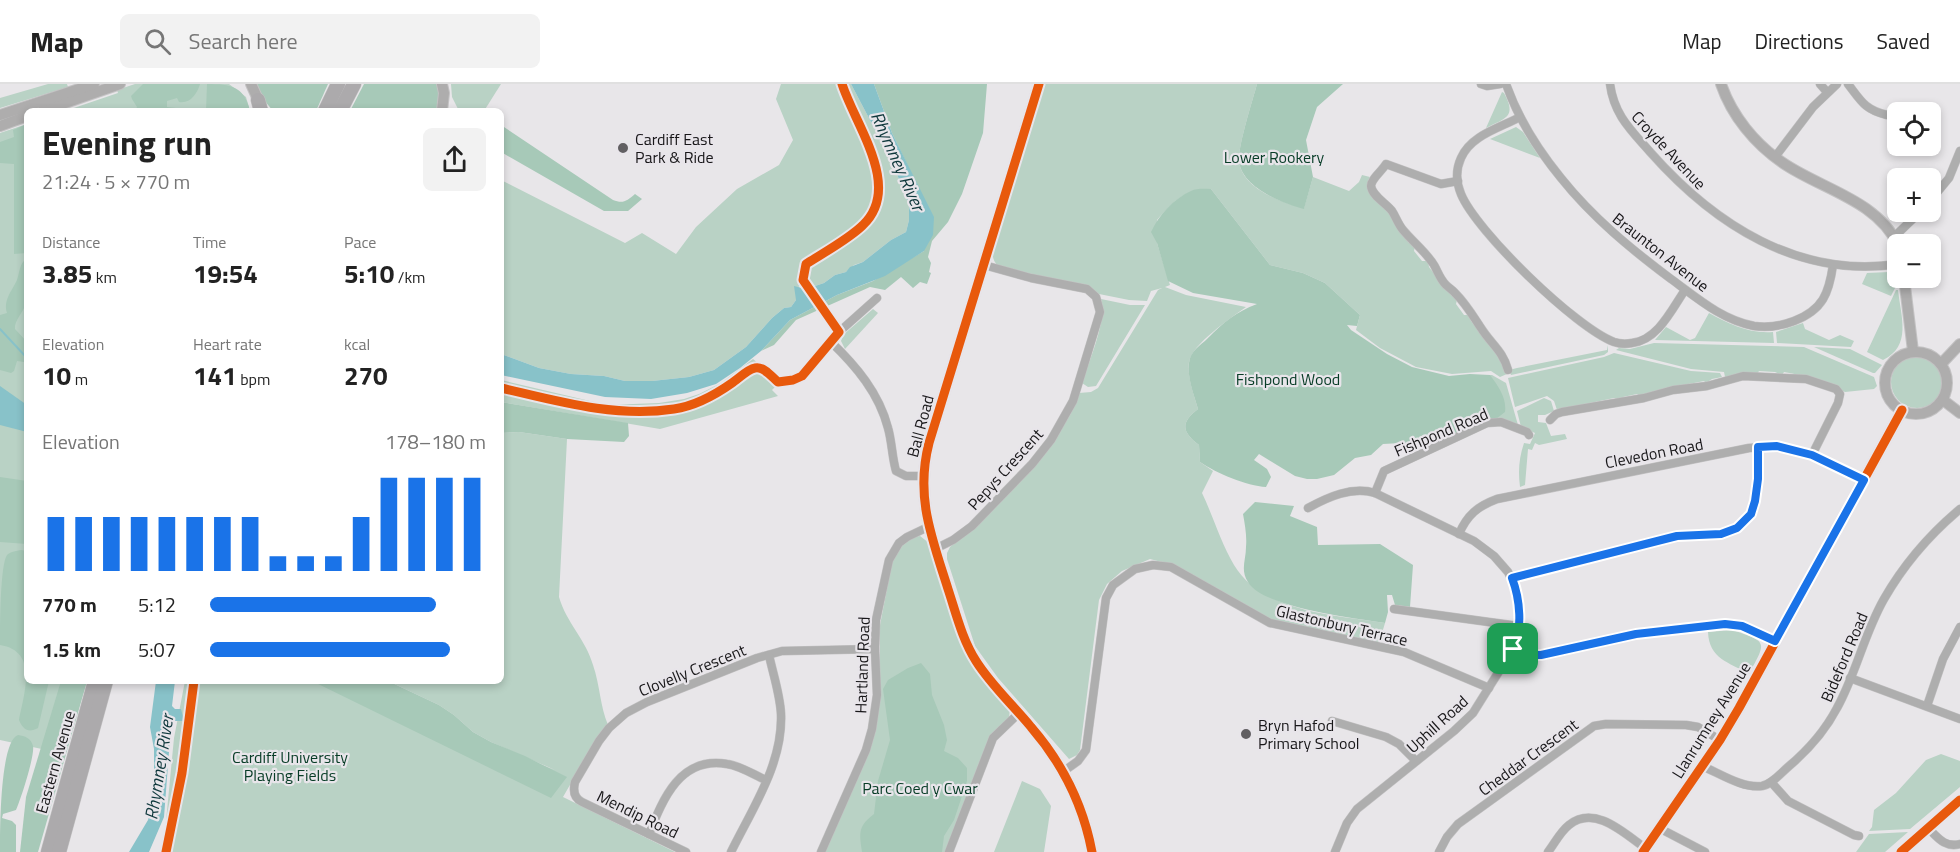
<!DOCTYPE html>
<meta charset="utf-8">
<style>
:root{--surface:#fff;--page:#f2f2f2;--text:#222;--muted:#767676;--line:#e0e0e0;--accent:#1a73e8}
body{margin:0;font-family:"Titillium Web",sans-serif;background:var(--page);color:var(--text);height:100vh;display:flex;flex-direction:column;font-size:22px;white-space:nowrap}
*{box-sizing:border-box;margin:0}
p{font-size:20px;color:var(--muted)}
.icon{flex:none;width:33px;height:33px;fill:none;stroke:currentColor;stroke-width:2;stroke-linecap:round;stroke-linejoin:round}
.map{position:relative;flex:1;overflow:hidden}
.sheet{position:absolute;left:24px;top:24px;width:480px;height:576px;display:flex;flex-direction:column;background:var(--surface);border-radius:9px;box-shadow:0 3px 9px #0003}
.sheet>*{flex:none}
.tools{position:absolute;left:1887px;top:18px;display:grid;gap:12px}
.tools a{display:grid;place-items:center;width:54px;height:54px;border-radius:9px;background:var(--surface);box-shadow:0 3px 9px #0003;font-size:30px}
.pin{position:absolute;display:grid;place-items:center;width:51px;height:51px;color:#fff;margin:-26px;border-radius:12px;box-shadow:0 3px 9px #0006}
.round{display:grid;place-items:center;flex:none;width:63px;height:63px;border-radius:9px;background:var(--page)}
.overview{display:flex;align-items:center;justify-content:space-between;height:102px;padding:0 18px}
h1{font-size:33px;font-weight:700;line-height:45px}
.figures{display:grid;grid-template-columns:repeat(3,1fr);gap:9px;height:102px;padding:6px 18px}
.figures div{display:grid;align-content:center}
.figures b{font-size:26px;font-weight:700}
.figures small{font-size:16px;font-weight:400}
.figures p{font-size:16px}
.chart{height:168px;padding:12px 18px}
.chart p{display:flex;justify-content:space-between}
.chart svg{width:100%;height:108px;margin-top:6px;stroke:var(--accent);stroke-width:6}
ul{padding:0 18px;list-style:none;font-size:20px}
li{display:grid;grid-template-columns:96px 72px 1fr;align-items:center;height:45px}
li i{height:15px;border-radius:8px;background:var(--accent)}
header{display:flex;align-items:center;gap:36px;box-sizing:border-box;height:84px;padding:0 30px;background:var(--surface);border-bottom:2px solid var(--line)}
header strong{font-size:28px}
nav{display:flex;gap:33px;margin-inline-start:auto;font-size:21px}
.search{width:420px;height:54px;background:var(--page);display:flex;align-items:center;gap:15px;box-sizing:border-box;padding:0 21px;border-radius:9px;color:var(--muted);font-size:22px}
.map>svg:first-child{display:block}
.green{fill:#b9d2c5}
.forest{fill:#a7c9b8}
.water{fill:#88c2c9}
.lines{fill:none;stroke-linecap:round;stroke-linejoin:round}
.stream{stroke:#88c2c9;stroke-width:2}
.street-casing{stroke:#c3c2c3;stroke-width:9}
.secondary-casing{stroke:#c3c2c3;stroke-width:12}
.highway-casing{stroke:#c3c2c3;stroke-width:15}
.street{stroke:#aeaeae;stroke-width:8}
.secondary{stroke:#aeadad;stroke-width:10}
.highway{stroke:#acaaac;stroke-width:14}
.cycleway-casing{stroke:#e8e5ea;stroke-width:13}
.cycleway{stroke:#e8590c;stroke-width:9}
.route-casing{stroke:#fff;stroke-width:12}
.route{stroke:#1a73e8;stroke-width:8}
.poi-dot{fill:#615f62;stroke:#e8e5ea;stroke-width:2}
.labels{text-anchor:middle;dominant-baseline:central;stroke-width:4.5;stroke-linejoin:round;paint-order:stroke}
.poi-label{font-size:16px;fill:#181719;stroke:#e8e5ea;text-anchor:start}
.street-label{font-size:16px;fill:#181719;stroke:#e8e5ea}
.park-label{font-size:16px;fill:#073c26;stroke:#e8e5ea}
.water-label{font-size:18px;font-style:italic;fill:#0f383c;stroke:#e8e5ea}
</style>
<header>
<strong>Map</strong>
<div class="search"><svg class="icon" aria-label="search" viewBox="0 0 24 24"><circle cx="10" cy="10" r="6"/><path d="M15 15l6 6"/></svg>Search here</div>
<nav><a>Map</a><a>Directions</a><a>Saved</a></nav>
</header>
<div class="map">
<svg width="1960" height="768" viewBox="0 0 1960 768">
<rect width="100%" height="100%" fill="#e8e6e9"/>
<g class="green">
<path d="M48,0H67L68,3L0,24V14Z"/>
<path d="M135,0H229L246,13L250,27H65L118,9L117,6Z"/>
<path d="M451,0H501L484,27H459L452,13Z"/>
<path d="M781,0H851L892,78L909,120V136L906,148L891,156L863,178L854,181L846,188L835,191L824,199L806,205L799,202L796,216L791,223L784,224L772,234L746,263L714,286L689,293L652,297H625L604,292L571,290L539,284L501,270V96L625,159L642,149L676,170L696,143L737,105L779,81L793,56L776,15Z"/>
<path d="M1044,0H1257C1253,15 1237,65 1239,78C1243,105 1282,119 1304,124L1313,93L1349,107L1359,98L1362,91L1370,93L1368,97C1383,118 1394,139 1409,159H1413L1415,162L1414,167L1422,177H1428L1429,183L1452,212L1455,213L1457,216L1456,220L1464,231H1469L1471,237L1501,274L1504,287H1506L1507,290L1500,293L1491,287L1452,290L1416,283L1380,264L1356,246L1360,231L1325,199L1303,189L1270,181L1211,105C1183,106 1175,116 1157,136V159L1170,201L1165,203L1186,211L1246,223C1231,234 1192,260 1189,278C1187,293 1194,311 1198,325C1180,339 1182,348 1199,361L1200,378L1213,387L1202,409C1213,432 1221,459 1234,481C1262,528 1336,531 1385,539L1379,559L1280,539L1258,531L1184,486L1173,481L1150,475L1122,487L1107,500L1099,516L1080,666L1077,671L1069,675L998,594L975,562L947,475V469L950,463L985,433L1028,390L1053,358L1070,331L1079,309L1091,308L1098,304L1158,206L1162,204L1151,207L1147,217L1129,216L1099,210L1091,204L1038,193L999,183C994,178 992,174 993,167Z"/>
<path d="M1502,8L1504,9C1517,33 1506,34 1486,44Z"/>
<path d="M27,40V597H87L65,670L0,656V49Z"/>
<path d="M1516,43L1523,48L1540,74L1490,55Z"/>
<path d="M1889,188L1897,194L1898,203L1895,204L1891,212L1862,200L1867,189Z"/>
<path d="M1896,206H1898C1901,233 1912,262 1883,276L1867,268Z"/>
<path d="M1101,215L1130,221H1145L1096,302L1088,303L1082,299C1089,276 1107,238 1101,215Z"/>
<path d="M873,225L878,229L845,265L841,257L843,251Z"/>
<path d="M1709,229C1729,240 1750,250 1773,248L1774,259L1655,256L1666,243L1690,256L1695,254Z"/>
<path d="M1803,239L1805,245L1829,256L1840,251L1854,257L1851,263L1777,259L1776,248Z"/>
<path d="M1654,259L1804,263L1874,293L1877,302L1874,305L1845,308C1827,297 1806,292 1784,288L1782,291L1775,288L1759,287L1757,290L1752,291L1750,288L1725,293L1724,288L1691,285L1616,266L1619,264L1630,265Z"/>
<path d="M1608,261V268L1604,271L1511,291L1509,286L1517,284L1607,266Z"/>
<path d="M1814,263L1850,265L1882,281L1875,289H1873Z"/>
<path d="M1614,269L1691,287L1720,289L1722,293L1712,295L1706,299L1704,297L1689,300L1688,302C1673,300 1653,307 1640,313L1637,310L1623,313L1621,316L1614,314L1557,326L1554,317L1547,312L1515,323L1508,294L1604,273Z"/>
<circle cx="1917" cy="298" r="26"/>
<path d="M753,275L780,298L772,306L778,312L660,345L501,318V296L607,321L659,319L684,315L699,310L721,299Z"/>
<path d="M1487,291H1492L1506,299L1518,341L1496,335L1490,291Z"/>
<path d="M1544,314L1551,317L1554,327L1545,331H1538V338L1546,339L1551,352L1565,350L1567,355L1539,361L1535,359L1532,366L1528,365L1525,401L1520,403C1518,387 1519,374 1524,359L1530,360L1535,349L1521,343L1517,327Z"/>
<path d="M519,348L567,355L559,513C566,538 586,556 593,581C600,601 600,622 608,641L597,654L563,713L675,768H163L174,654L185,597H319L555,686L491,658L473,648L454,631L439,621L388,597H501V349Z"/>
<path d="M920,452L929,459L949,525L1010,625L1009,634L992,649L946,768H824L855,696L880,604V541L892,478L902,462L913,453Z"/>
<path d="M1732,546C1768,558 1767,557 1749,590C1729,578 1709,575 1708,548Z"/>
<path d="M1941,670L1960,677V703L1910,745L1869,747L1872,743L1874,726L1896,709L1926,676Z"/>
<path d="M1022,697L1040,705L1051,722L1044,768H994Z"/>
<path d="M1908,748L1885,768H1856L1869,750Z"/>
</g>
<g class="forest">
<path d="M143,0H200C197,10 190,20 179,18L177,14L167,17V23L176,24L181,27H121L136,25L137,23L132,15L131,12Z"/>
<path d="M207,0C231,0 244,2 250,27H206Z"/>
<path d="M257,0H328L316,27H273L264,16Z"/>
<path d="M364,0H438L439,14L437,27H350Z"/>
<path d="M874,0H987L983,49L962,110L948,138L932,157L928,173L931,179L929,188L931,189L927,200L920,198L913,204L901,193L885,206L870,203L796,236L774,261L761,267L790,236L837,211L873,197L924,167L908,82L892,49Z"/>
<path d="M1257,0H1343L1317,23L1306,56L1313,93L1304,125C1282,119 1243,104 1239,78C1237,65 1253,15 1257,0Z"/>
<path d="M27,40V111L24,116L27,135V169L14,170V80L0,79V58L14,53L13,46Z"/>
<path d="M501,41L613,116C623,120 627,117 635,110L642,115L628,127H604L501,68Z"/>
<path d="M1211,105L1270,181L1303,189L1325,199L1360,231L1357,242L1347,241L1351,246L1387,270L1412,283L1449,292L1470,290L1490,291C1498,302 1507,314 1505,328L1496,335L1441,357H1432L1411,362L1401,359L1383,360L1371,371L1355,374L1334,391L1317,395H1307L1295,392L1259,370L1254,376L1267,385L1271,393L1266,403C1247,402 1216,389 1200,378L1199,361C1182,348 1180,339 1198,325C1194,311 1187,294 1189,279C1190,267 1200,262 1208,254C1224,238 1236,228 1257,220L1193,209L1168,197L1157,159L1151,148C1159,131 1173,115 1191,107C1197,104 1205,105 1211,105Z"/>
<path d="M27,174C27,187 30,205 26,219C24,228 14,236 15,245L27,258V287L24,278L17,277L14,287L11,289L0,286V231L7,229C3,216 12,207 17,196C20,187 19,180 27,174Z"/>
<path d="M501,318L628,339L629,352L624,358L567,355L519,348L501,349Z"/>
<path d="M0,393L27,397V460L0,458Z"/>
<path d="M1255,418L1294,422L1290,432L1317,443L1318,461L1380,460L1413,481L1410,523L1395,521L1392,511H1387L1388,528L1385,539C1355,534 1263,524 1248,498C1240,486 1246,476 1246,463C1247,452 1245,441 1243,430Z"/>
<path d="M21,466L27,467V597H49L38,644C29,649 23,646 19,636C24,610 39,567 0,561C0,545 0,481 7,471C11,467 17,467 21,466Z"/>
<path d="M921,579L930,590L932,611L944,641L947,656L944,667L958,674L967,684V697L954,736L944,752L942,768H862C859,749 858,742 874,730L878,697L890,656L883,605L888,596L908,584Z"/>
<path d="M61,597H87L38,768H20L26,713Z"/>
<path d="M312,597H388L439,621L454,631L473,648L491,658L525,672L567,693L551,714Z"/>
<path d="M18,651C25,652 31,654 33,662C35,671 21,715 16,726L3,730L2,734L12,737L16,741V768H0C0,745 0,657 18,651Z"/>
</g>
<g class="water">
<path d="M851,0H874L892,49L934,133L933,151L924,167L885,192L837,211L790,236L761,267L740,284L716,300L687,309L651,315L605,313L501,291V270L539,284L571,290L604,292L625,297H652L689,293L714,286L746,263L772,234L784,224L791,223L796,216L794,202L806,205L824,199L835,191L846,188L850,183L863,178L891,156L906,148L909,136V120L892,78Z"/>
<path d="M0,302L27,321V348L0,341Z"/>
<path d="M156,597H175L172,622L175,625H181L184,637H172L171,642L164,733L149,768H129L148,736L152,720L154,704V665L150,643Z"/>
</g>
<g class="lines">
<path class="stream" d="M0,245L27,274"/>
<g class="street-casing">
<g id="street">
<path d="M1481,0L1487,2L1500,0"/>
<path d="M1506,0C1518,34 1538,66 1561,94C1593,134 1631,165 1671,195C1697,214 1722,236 1754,242C1768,244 1781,242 1794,237C1823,226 1829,209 1833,181"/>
<path d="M1610,0C1614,31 1631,46 1651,69C1714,140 1798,195 1898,180"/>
<path d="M1820,0L1827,8"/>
<path d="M1848,0C1861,17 1865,26 1887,31"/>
<path d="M1520,33C1500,44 1471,51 1461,74C1456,85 1456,98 1461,110C1476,147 1576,244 1614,258C1620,260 1626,260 1632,259C1658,256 1672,225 1685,206"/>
<path d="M1775,73L1813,23L1837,0"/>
<path d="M1458,97L1441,100L1386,80C1382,87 1371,95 1371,102C1372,112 1386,119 1392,127C1396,133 1398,140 1403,146C1413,158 1426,168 1434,181C1438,188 1440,195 1446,201C1449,204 1453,206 1456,210C1466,220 1473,232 1481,244C1491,260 1503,267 1508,286"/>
<path d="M1930,117L1949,94L1960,67"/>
<path d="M1894,153L1920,128"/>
<path d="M831,258C856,282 879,309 888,344C892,358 892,373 896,387L906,392H924"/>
<path d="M793,296L802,292L839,248L877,214"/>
<path d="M1550,336L1556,330L1562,328L1644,314L1673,306L1707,302L1743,292L1806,295L1836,305L1840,310L1838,319L1812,371"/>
<path d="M1375,409L1384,387L1487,339L1501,338L1527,348L1529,351"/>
<path d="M1308,424C1328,413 1352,402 1375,409L1474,457L1494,472L1508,488L1514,500L1519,527L1518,542L1517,553L1513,565L1473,629L1454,647L1357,725L1347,739L1335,768"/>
<path d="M1459,450C1467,431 1478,422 1497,415L1749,364C1798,359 1822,375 1864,396"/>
<path d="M935,465L953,456L972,442L1032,380L1051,356L1073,317L1100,228L1096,213L1087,205L1031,194L984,181"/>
<path d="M1512,494L1677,452L1721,450L1737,444L1747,435L1753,424L1758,395L1759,363"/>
<path d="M1394,525L1518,542"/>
<path d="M1513,565L1529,571H1541L1636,550L1725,540L1742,542L1775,557"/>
<path d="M1850,594L1960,635"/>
<path d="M1927,622L1943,575L1960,543"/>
<path d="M1332,637L1386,653L1399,660L1416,677"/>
<path d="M1702,682C1719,689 1743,705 1762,702C1772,700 1780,690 1788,683C1807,667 1825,647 1837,624C1856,590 1864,550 1884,515C1904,480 1929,451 1960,425"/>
<path d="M1064,687L1078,677L1086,666L1106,514L1113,501L1135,485L1153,481L1171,483L1270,539L1404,568L1489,604"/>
<path d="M1771,698L1788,717L1854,751L1859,752"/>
<path d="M1659,744L1705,768"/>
<path d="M1928,744C1938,754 1945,764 1960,760"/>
<path d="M649,750C663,715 680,672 727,680C741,682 754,691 766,696"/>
<path d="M686,768L582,718C574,714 573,706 575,698L599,657L609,644L626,629L647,618L757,574L782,567L875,565"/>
<path d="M731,768C752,725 783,680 781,630C780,610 773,590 769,571"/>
<path d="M821,768L866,666L872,645L877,611L875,565L876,536L889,476L899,459L907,453L928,443"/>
<path d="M949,768L993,654L1019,629"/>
<path d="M1439,768L1447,753L1458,740L1594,642L1606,640L1686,641L1698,643L1720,656"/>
<path d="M1548,768C1555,759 1560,748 1569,741C1595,720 1625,750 1645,764"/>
</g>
</g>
<g class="secondary-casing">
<g id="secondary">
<path d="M251,0L261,22"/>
<path d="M442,0L444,9L442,27"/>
<path d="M1039,0L929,359C915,413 932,454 948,505C956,529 962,555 976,577C991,601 1013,621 1031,643C1063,680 1083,720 1092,768"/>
<path d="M1721,0C1732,32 1755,60 1783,79C1821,105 1877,116 1898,161"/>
<path d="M42,27L120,0"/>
<path d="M0,31L94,0"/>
<path d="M0,42L27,32"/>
<path d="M1904,194L1913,267"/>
<circle cx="1916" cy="299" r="31"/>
<path d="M1942,279L1960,260"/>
<path d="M1943,316L1960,329"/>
<path d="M1643,768L1720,656L1739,624L1902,326"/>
<path d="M1901,768L1960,716"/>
</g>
</g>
<g class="highway-casing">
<g id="highway">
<path d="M258,16L261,27"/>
<path d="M325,27L338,0"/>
<path d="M340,27L354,0"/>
<path d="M48,768L95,597"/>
<path d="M59,768L106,597"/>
</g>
</g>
<use href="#street" class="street"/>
<use href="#secondary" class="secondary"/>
<use href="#highway" class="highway"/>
<g class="cycleway-casing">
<g id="cycleway">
<path d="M1039,0L929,359C915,413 932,454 948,505C956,529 962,555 976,577C991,601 1013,621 1031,643C1063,680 1083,720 1092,768"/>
<path d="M501,304C557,317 615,334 674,325C695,322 715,311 732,299C738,295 748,285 755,284C764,282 772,293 778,298L793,296L802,292L839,248L803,196L806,180C823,169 849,155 863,141C903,103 855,41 842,0"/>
<path d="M166,768L182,689L194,597"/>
<path d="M1643,768L1720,656L1739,624L1902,326"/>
<path d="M1901,768L1960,716"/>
</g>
</g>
<use href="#cycleway" class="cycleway"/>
</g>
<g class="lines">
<g class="route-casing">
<path id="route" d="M1777,362L1812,371L1864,396L1775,557L1742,542L1725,540L1636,550L1541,571H1529L1513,565C1523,545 1520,515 1512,494L1677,452L1721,450L1737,444L1751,430L1755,417L1758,395V363Z"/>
</g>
<use href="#route" class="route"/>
</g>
<g class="poi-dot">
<circle cx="623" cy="64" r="6"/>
<circle cx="1246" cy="650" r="6"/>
</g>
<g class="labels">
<g class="poi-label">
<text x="635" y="55">Cardiff East<tspan x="635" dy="18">Park &amp; Ride</tspan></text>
<text x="1258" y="641">Bryn Hafod<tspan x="1258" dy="18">Primary School</tspan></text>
</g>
<g class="street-label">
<text transform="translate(1669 66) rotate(47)">Croyde Avenue</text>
<text transform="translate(1661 168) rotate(38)">Braunton Avenue</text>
<text transform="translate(920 342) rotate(-75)">Ball Road</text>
<text transform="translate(1441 348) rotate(-23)">Fishpond Road</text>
<text transform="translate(1654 369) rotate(-11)">Clevedon Road</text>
<text transform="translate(1005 385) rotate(-48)">Pepys Crescent</text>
<text transform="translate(1342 541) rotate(13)">Glastonbury Terrace</text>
<text transform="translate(1844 573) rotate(-67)">Bideford Road</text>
<text transform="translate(862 581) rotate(-88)">Hartland Road</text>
<text transform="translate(692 586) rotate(-22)">Clovelly Crescent</text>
<text transform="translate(1711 636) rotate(-58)">Llanrumney Avenue</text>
<text transform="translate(1437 640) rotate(-42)">Uphill Road</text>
<text transform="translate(1528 673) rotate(-36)">Cheddar Crescent</text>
<text transform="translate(55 678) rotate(-74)">Eastern Avenue</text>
<text transform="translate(638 730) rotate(26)">Mendip Road</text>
</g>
<g class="park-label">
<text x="1274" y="73">Lower Rookery</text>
<text x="1288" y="295">Fishpond Wood</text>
<text x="290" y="673">Cardiff University<tspan x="290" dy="18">Playing Fields</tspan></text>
<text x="920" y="704">Parc Coed y Cwar</text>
</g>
<g class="water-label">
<text transform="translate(898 77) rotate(66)">Rhymney River</text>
<text transform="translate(159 683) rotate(-81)">Rhymney River</text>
</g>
</g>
</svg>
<div class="tools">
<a><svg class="icon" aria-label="locate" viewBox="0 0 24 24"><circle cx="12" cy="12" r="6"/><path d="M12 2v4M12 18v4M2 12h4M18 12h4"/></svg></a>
<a>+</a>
<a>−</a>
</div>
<div class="pin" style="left:1513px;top:565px;background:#1e9e55"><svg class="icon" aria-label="arrive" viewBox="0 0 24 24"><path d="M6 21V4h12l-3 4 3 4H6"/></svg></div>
<section class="sheet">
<div class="overview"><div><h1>Evening run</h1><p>21:24 · 5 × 770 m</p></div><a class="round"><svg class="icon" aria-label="share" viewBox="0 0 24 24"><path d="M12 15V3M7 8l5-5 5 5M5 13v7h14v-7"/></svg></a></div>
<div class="figures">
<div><p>Distance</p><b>3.85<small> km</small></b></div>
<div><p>Time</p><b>19:54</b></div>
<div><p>Pace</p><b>5:10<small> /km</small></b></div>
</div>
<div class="figures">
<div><p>Elevation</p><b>10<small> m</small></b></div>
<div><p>Heart rate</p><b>141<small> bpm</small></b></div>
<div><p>kcal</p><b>270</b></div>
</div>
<div class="chart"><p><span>Elevation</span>178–180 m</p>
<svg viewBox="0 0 160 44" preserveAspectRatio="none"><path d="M5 44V22M15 44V22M25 44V22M35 44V22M45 44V22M55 44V22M65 44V22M75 44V22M85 44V38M95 44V38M105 44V38M115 44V22M125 44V6M135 44V6M145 44V6M155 44V6"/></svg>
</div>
<ul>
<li><b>770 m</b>5:12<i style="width:82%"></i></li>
<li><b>1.5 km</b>5:07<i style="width:87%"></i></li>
</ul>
</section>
</div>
